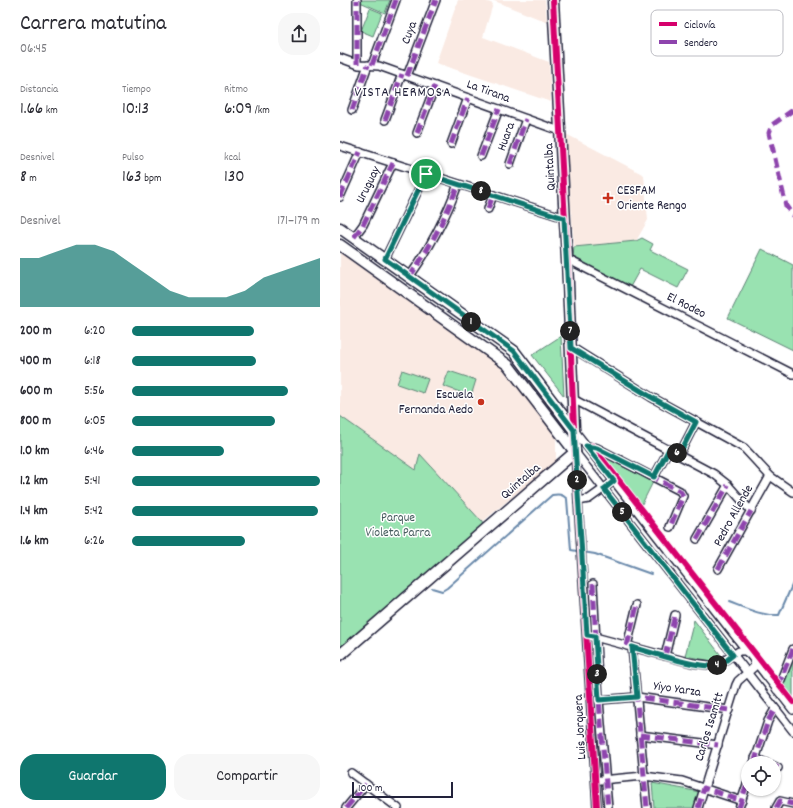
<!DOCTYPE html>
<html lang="es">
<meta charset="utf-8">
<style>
:root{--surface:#fff;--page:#f7f7f7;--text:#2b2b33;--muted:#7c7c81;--accent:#0f766e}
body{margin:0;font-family:Dekko,sans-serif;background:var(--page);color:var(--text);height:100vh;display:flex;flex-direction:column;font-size:15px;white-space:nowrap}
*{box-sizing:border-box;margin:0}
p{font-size:13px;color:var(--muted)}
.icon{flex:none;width:22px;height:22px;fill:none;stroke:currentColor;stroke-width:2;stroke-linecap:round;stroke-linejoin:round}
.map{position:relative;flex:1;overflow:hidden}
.side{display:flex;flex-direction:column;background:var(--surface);width:340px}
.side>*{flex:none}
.controls{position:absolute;left:401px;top:756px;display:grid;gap:8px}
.controls a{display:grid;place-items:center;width:40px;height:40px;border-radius:50%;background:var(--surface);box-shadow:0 1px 3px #0004;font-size:20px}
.scale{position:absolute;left:12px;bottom:10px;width:101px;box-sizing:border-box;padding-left:4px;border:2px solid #22223b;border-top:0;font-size:11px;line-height:14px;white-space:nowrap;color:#22223b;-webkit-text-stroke:3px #fff;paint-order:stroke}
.pin{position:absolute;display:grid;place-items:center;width:34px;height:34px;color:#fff;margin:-17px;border:2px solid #fff;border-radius:50%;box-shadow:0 1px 4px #0007}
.km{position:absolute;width:20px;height:20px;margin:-10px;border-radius:50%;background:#222;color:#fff;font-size:11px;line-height:20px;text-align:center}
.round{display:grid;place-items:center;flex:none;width:42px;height:42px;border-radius:16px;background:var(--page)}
.head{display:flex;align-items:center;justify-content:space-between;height:68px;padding:0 20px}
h1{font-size:22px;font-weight:600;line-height:30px}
.metrics{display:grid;grid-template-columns:repeat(3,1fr);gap:6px;height:68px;padding:4px 20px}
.metrics div{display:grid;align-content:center}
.metrics b{font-size:17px;font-weight:600}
.metrics small{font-size:11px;font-weight:400}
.metrics p{font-size:11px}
.chart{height:112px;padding:8px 20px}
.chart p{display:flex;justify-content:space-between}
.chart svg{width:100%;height:72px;margin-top:4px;fill:var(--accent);opacity:.7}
.action{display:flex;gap:8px;margin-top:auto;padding:8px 20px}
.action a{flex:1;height:46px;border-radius:16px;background:var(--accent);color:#fff;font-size:16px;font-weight:600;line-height:46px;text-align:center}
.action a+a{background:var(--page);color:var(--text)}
ul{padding:0 20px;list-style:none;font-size:13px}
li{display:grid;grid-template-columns:64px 48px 1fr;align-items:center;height:30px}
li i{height:10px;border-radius:5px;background:var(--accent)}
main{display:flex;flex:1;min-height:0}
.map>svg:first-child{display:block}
.built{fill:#faeae3}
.green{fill:#99e2b1;stroke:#5e8276}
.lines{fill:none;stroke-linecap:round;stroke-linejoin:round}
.stream{stroke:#6989ab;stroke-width:2}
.street-casing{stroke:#22223b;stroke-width:10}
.secondary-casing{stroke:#22223b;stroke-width:13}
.street{stroke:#fff;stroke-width:7}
.secondary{stroke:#fff;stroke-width:10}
.quiet{stroke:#8e44ad;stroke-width:5;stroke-dasharray:10 5;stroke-linecap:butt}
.cycleway-casing{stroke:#fff;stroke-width:8}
.cycleway{stroke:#d6006c;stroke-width:6}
.route-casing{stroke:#fff;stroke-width:8}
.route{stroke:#0f766e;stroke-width:5}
.poi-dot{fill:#c8321e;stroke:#fff;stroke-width:1.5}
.labels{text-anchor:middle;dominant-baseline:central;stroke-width:3;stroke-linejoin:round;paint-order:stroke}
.street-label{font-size:13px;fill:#22223b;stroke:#fff}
.poi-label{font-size:13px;fill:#22223b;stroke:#fff;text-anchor:start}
.park-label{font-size:13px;fill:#465c5e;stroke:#fff}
.neighbourhood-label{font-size:14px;letter-spacing:1px;fill:#22223b;stroke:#fff}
.key{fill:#fff;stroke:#bdbdc4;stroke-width:1}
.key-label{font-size:11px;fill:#22223b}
</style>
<main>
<section class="side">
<div class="head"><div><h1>Carrera matutina</h1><p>06:45</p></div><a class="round"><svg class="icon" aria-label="share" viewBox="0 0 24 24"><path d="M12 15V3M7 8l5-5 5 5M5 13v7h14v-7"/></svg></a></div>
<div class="metrics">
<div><p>Distancia</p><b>1.66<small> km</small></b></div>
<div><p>Tiempo</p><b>10:13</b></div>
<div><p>Ritmo</p><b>6:09<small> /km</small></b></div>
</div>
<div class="metrics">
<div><p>Desnivel</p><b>8<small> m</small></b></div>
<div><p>Pulso</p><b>163<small> bpm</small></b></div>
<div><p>kcal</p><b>130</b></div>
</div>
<div class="chart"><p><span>Desnivel</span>171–179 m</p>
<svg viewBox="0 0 160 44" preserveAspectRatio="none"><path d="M0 44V14L10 14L20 10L30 6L40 6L50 10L60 18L70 26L80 34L90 38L100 38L110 38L120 34L130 26L140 22L150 18L160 14V44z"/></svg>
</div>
<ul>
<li><b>200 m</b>6:20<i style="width:65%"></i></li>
<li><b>400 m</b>6:18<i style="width:66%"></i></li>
<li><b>600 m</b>5:56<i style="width:83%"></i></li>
<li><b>800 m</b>6:05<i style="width:76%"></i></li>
<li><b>1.0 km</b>6:46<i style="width:49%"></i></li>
<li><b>1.2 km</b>5:41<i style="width:100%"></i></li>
<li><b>1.4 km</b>5:42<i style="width:99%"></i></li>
<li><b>1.6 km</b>6:26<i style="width:60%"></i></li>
</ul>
<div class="action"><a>Guardar</a><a>Compartir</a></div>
</section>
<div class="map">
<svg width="453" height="808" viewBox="0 0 453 808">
<rect width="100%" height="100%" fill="#fff"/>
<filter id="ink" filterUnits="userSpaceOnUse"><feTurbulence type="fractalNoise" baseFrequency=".025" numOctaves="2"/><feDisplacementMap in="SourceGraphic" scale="8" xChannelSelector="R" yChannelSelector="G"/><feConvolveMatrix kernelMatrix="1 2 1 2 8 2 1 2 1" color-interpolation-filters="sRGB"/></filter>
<g filter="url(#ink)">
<g class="built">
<path d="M118,0H143L153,4L143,37L209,62L211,102L96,63Z"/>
<path d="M152,0H205L207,22Z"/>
<path d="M226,134L304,175L308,220L296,241L234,247Z"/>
<path d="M0,251L161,366L216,437V461L142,522L80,454L76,470L0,416Z"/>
</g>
<g class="green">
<path d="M20,0H50L45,13L20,2Z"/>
<path d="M30,8L42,13L33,36L21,31Z"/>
<path d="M302,238L313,244L310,250L348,269L338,288L300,269L290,287L233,257L234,247L296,241Z"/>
<path d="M422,249L453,265V350L388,318Z"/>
<path d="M221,336L224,396L192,355Z"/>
<path d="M62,370L88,379L83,393L57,384Z"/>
<path d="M109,371L136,380L131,396L103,386Z"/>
<path d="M0,416L76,470L80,454L142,522L143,527L0,654Z"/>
<path d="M268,459L313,482L302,504L268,462Z"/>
<path d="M354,620L380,654V656L372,661L345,656Z"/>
<path d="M453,655V697L442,682Z"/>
<path d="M312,783L360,792L355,808H314Z"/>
</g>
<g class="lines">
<g class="stream">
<path d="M92,588L102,591L107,588L212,495C219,494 222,494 227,499L231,550L255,554L311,574"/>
<path d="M389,602C405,608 421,616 439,615L453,583"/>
</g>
<g class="street-casing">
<g id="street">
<path d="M0,58L19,65L39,66L220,131"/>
<path d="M17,64V0"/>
<path d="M32,65L56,0"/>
<path d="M67,76L96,0"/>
<path d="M12,110L28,65"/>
<path d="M45,120L62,74"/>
<path d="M77,133L95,86"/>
<path d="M111,144L128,98"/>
<path d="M0,146L225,218"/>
<path d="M141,156L159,109"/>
<path d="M170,164L186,119"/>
<path d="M0,197L20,152"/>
<path d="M148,209L153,195"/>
<path d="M14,237L23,225L53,163"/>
<path d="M45,259L86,174"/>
<path d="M227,259L453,374"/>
<path d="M69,277C88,252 108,213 118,184"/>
<path d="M231,347L311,397L404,448L430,476L453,492"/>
<path d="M233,399L374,474L388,485L411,511"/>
<path d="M234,430L453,710"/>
<path d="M247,446L257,448L340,491L343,496L330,527"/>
<path d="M235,452L257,808"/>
<path d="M235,452L453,731"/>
<path d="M339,455L356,422"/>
<path d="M314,477L329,449"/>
<path d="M238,501L249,499L274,481"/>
<path d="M357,539L388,485"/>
<path d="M378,569L430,476"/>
<path d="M253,584L259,700L268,808"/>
<path d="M251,636L352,663L376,666L399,651H405L409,654"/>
<path d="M287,646L297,605"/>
<path d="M292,647L307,808"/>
<path d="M325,656L335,615"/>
<path d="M437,690L453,649"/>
<path d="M259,700L297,697L389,710"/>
<path d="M300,735L378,745"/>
<path d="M415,758L426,763"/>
<path d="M414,763L428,721L435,709"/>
<path d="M434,766L438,768"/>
<path d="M11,773L58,808"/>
<path d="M261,780L304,776L342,781L402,801"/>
<path d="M6,808L26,784"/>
<path d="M358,808L396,685L398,681L414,667V660"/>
<path d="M399,808L408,781"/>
<path d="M436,808L440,801L453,804"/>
</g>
</g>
<g class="secondary-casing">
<g id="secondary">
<path d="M213,0L227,259L235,452"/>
<path d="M0,228L174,351L234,430"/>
<path d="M0,245L168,365L235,452"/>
<path d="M0,655L235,452"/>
</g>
</g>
<use href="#street" class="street"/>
<use href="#secondary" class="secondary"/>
<g class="quiet">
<path d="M17,64V0"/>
<path d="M32,65L56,0"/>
<path d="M67,76L96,0"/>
<path d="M12,110L28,65"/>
<path d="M453,110L432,125L429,133L446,206L453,216"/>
<path d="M45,120L62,74"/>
<path d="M77,133L95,86"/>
<path d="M111,144L128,98"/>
<path d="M141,156L159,109"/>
<path d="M170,164L186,119"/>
<path d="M0,197L20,152"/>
<path d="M148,209L153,195"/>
<path d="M14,237L23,225L53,163"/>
<path d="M45,259L86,174"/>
<path d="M69,277C88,252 108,213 118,184"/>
<path d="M256,448L340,491L343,496L330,527"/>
<path d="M339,455L356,422"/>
<path d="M314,477L329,449"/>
<path d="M357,539L388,485"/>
<path d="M378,569L411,511"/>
<path d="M253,584L259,700L268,808"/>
<path d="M287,646L297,605"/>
<path d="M292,647L307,808"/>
<path d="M325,656L335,615"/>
<path d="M438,686L453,649"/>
<path d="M259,700L297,697L389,710"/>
<path d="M300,735L378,745"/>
<path d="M415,758L426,763"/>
<path d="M414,763L428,721L435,709"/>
<path d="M434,766L438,768"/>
<path d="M6,808L26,784"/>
<path d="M358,808L364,788L402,801"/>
<path d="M399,808L408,781"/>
<path d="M436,808L440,801L453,804"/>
</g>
<g class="cycleway-casing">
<g id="cycleway">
<path d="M213,0L227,259L235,452L257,808"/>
<path d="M252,446L453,702"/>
</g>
</g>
<use href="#cycleway" class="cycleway"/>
</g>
</g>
<g class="lines" filter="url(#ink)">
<g class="route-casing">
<path id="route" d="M86,174L224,218L231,348L311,397L356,422L339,455L329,449L314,477L257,448L246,446L274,481L264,489L393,655C389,658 383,664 378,665C362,670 310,652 292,647L297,697L259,700L255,636L247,635L234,430L174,351L45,259Z"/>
</g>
<use href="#route" class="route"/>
</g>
<g class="poi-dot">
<path d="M266 192h4v4h4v4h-4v4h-4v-4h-4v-4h4z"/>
<circle cx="141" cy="402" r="4"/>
</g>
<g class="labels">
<g class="street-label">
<text transform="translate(70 33) rotate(-69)">Cuya</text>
<text transform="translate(148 92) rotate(20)">La Tirana</text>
<text transform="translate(167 137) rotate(-70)">Huara</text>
<text transform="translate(211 167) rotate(-93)">Quintalba</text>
<text transform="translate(29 185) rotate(-64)">Uruguay</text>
<text transform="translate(346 306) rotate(27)">El Rodeo</text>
<text transform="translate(181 482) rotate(-41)">Quintalba</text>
<text transform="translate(394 516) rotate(-61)">Pedro Allende</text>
<text transform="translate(337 690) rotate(8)">Yiyo Yarza</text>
<text transform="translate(241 727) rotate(-93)">Luis Jorquera</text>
<text transform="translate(370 727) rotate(-73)">Carlos Isamitt</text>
</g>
<g class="poi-label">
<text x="277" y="191">CESFAM<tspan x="277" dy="15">Oriente Rengo</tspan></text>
<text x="133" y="395" text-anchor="end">Escuela<tspan x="133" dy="15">Fernanda Aedo</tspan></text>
</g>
<g class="park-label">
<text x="58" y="518">Parque<tspan x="58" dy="15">Violeta Parra</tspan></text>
</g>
<g class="neighbourhood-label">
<text x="63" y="93">VISTA HERMOSA</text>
</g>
</g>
<rect x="311" y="10" width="132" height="46" rx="6" class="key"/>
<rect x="319" y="22" width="18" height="4" fill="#d6006c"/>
<rect x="319" y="40" width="18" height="4" fill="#8e44ad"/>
<g class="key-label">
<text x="344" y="28">Ciclovía</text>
<text x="344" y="46">Sendero</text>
</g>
</svg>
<div class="controls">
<a><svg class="icon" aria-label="locate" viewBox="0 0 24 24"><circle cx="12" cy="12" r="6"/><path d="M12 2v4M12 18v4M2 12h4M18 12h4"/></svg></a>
</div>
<div class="scale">100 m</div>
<div class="pin" style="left:86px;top:174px;background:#1e9e55"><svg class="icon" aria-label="arrive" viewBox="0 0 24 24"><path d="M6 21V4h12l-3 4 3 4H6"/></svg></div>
<b class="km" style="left:131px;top:322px">1</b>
<b class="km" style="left:237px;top:480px">2</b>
<b class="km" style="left:257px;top:674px">3</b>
<b class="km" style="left:377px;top:665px">4</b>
<b class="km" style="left:282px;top:512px">5</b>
<b class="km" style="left:337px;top:453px">6</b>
<b class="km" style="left:230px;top:331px">7</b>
<b class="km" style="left:141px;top:191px">8</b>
</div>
</main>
